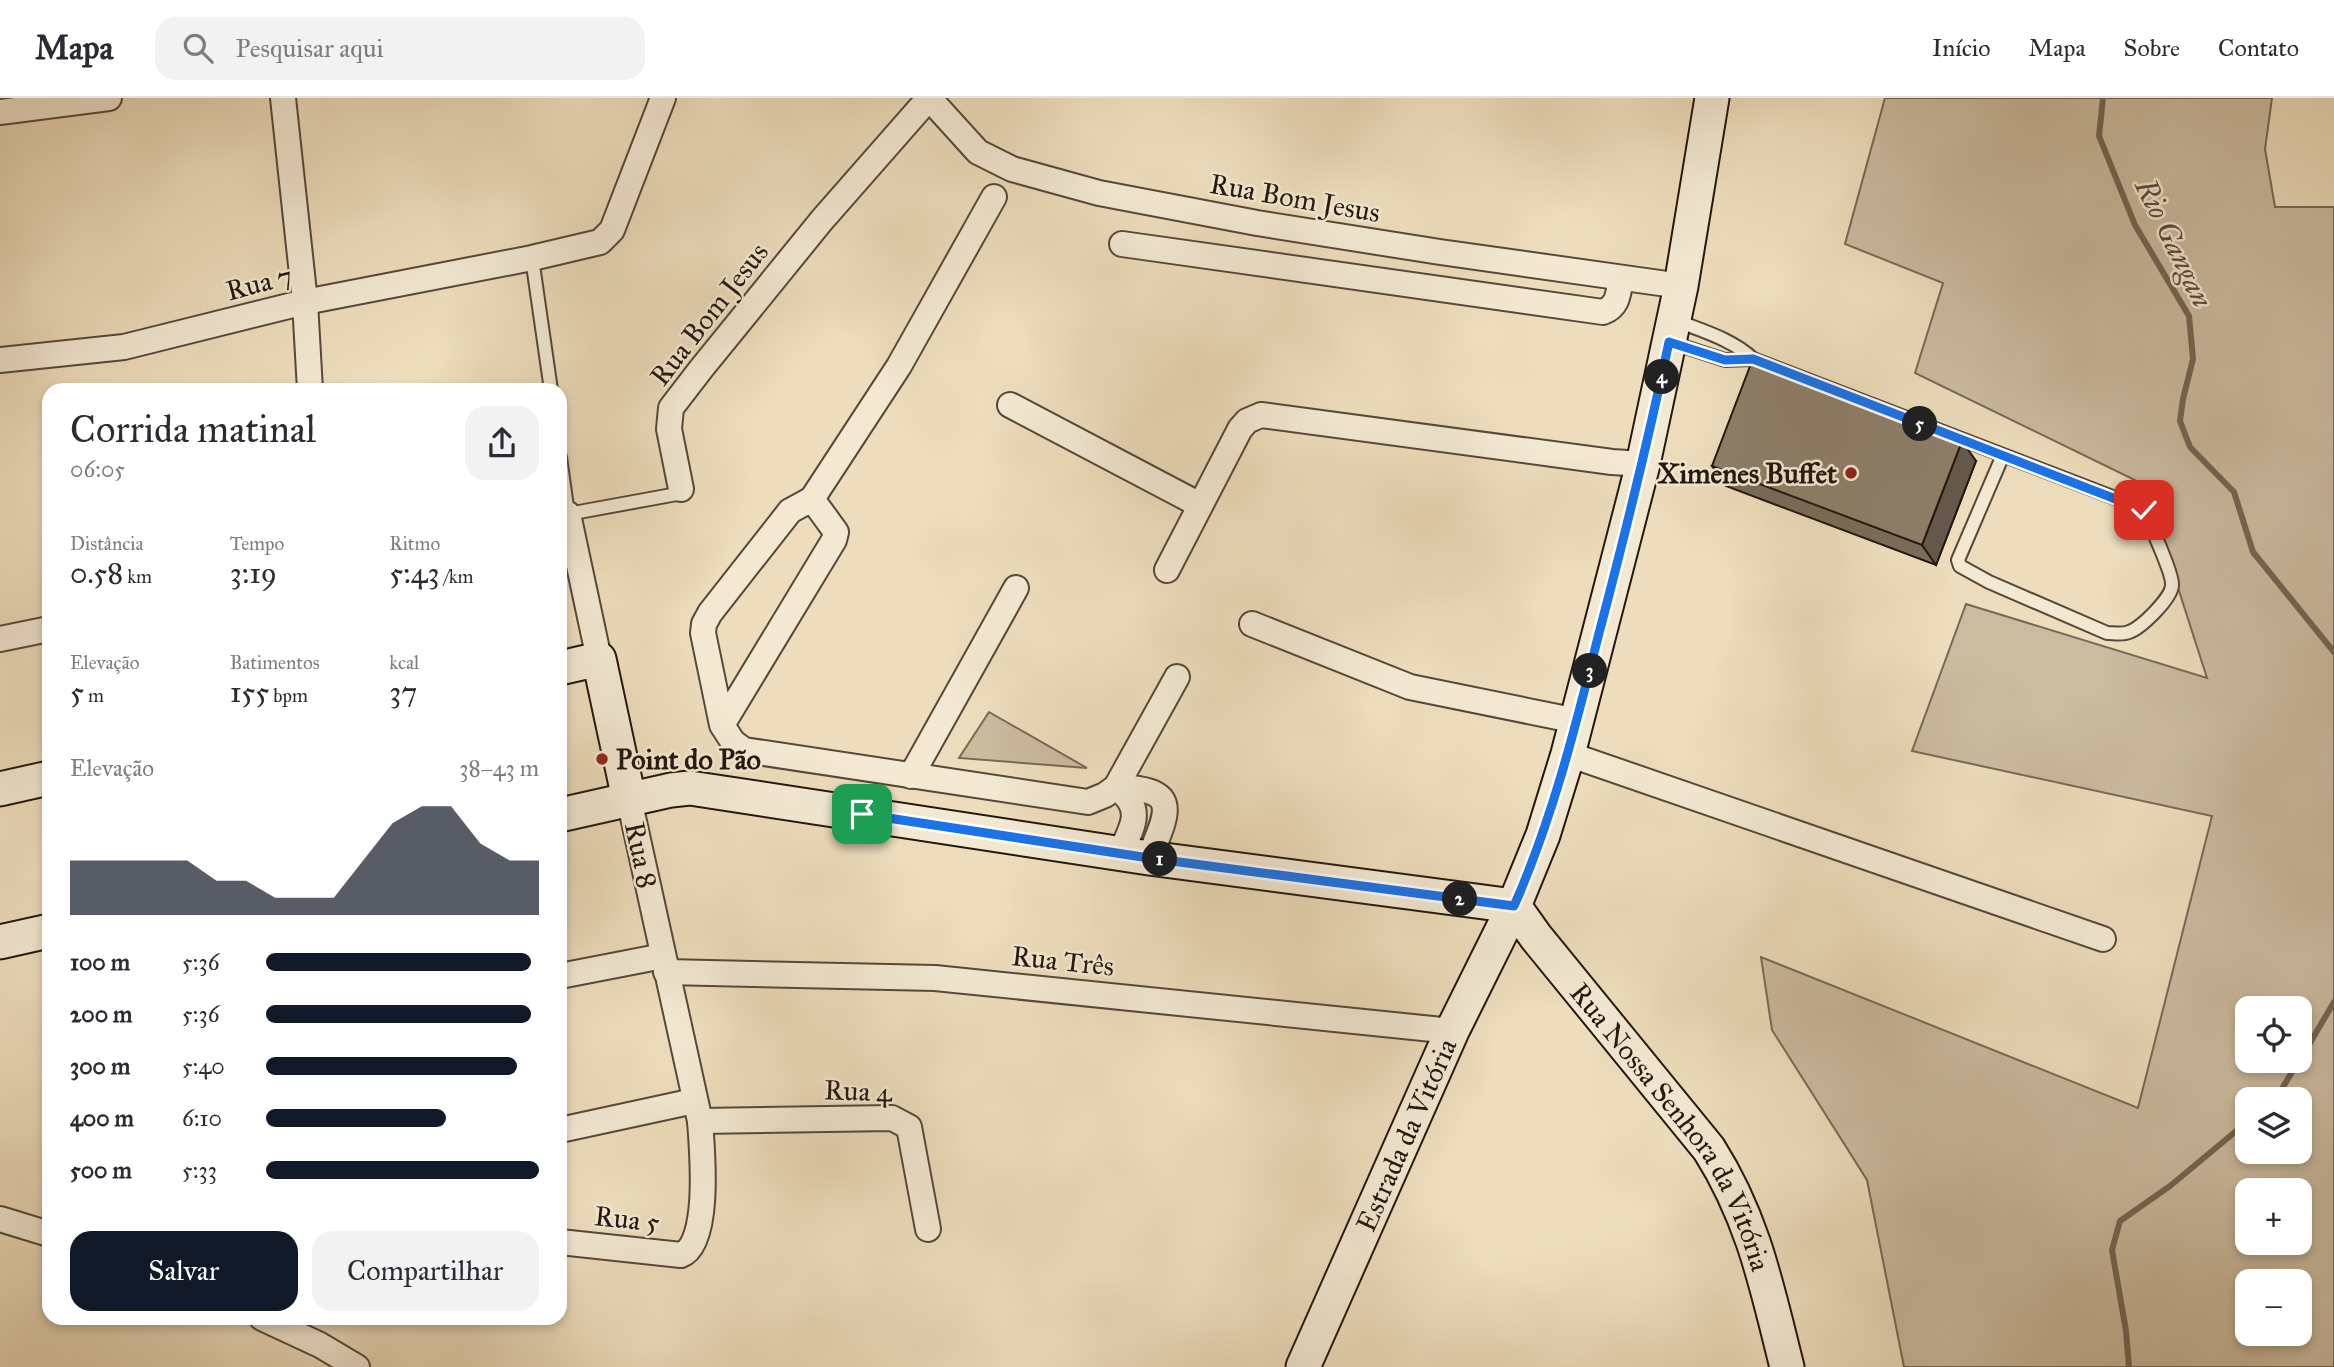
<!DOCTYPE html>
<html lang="pt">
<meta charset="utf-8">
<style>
:root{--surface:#fff;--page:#f2f2f3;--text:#2b2b33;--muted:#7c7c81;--line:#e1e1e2;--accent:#111827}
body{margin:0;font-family:"IM FELL Great Primer",serif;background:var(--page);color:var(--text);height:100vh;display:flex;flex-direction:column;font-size:26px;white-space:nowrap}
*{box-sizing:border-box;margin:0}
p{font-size:23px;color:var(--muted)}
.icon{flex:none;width:38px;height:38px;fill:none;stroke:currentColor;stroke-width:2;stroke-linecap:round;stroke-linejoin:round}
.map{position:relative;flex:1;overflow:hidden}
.panel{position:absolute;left:42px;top:285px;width:525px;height:942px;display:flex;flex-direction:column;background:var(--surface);border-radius:21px;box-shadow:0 4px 10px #0003}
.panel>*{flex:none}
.fabs{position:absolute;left:2235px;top:898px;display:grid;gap:14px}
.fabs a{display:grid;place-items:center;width:77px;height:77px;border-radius:14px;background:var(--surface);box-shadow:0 4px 10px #0003;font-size:35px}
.pin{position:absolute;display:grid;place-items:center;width:60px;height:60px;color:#fff;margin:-30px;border-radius:14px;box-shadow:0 4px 10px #0006}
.km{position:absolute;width:35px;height:35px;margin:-18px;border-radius:50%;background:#222;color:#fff;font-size:19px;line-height:35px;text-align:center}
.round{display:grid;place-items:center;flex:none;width:74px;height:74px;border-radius:21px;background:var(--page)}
.head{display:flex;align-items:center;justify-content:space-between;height:119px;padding:0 28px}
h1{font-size:38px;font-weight:600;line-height:52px}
.stats{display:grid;grid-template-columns:repeat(3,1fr);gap:10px;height:119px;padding:7px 28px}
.stats div{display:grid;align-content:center}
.stats b{font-size:30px;font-weight:600}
.stats small{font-size:19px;font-weight:400}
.stats p{font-size:19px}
.chart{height:196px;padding:14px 28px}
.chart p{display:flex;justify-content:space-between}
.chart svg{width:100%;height:126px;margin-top:7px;fill:var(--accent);opacity:.7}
.action{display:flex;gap:14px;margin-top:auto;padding:14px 28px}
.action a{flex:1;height:80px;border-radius:21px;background:var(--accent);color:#fff;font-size:28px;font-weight:600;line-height:80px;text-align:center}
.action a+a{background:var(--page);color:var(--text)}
ul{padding:0 28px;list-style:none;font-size:23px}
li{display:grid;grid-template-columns:112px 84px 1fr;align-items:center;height:52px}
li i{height:18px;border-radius:9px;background:var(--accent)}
header{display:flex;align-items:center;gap:42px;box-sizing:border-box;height:98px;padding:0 35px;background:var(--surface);border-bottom:2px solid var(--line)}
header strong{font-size:33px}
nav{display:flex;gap:38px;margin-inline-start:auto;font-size:24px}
.search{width:490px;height:63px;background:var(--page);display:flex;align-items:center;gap:18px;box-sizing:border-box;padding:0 24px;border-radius:21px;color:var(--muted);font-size:26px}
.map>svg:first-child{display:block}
.green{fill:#cbbb9f;stroke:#786957;stroke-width:2;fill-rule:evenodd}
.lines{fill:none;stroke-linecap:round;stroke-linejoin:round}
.stream{stroke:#746653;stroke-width:6}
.lane-casing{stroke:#56483a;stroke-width:16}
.street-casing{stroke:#56483a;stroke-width:28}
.secondary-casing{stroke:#24170f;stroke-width:37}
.lane{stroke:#f3e9d3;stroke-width:12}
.street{stroke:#f3e9d3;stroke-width:24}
.secondary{stroke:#f3e9d3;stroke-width:33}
.wall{fill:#796c5a;stroke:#24170f;stroke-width:2}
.shaded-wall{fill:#63584a;stroke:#24170f;stroke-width:2}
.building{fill:#8d7e69;stroke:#24170f;stroke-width:2}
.route-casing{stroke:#fff;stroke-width:14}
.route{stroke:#1a73e8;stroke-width:9}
.poi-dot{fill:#8f2418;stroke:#f3e9d3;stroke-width:2.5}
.labels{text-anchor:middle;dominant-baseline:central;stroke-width:5;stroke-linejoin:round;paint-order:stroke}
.street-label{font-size:28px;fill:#24170f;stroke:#f3e9d3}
.poi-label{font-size:28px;font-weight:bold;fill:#24170f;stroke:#f3e9d3;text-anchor:end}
.water-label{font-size:30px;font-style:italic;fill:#594b3d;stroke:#f3e9d3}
</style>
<header>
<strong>Mapa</strong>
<div class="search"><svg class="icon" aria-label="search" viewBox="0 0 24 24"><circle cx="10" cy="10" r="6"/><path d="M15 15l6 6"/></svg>Pesquisar aqui</div>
<nav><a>Início</a><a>Mapa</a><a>Sobre</a><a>Contato</a></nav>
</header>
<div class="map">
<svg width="2334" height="1269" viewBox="0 0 2334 1269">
<rect width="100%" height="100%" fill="#edddbc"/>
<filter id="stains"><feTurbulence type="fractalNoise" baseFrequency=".00286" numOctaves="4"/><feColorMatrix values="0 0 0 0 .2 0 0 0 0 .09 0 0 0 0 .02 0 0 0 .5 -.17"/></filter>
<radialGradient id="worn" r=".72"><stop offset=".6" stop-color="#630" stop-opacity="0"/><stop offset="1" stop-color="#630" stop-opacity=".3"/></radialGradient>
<g class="green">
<path d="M1885,0H2272L2265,51L2275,109H2334V1269H1904L1867,1082L1772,932L1761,859L2138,1010L2212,718L1912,653L1966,506L2207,580L2145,387L1915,275L1943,185L1845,146ZM2247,910H2300V962H2247ZM2247,1001H2300V1054H2247ZM2247,1092H2300V1144H2247ZM2247,1183H2300V1236H2247Z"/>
<path d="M989,614L1087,670L959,660Z"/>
</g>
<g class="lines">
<g class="stream">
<path d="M2103,0L2099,38L2135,127L2189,218L2193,261L2183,301L2180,323L2190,349L2234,394L2253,454L2334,554"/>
<path d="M2300,962L2334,904"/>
<path d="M2276,1001L2299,962"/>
<path d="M2129,1269L2126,1233L2112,1152L2120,1123L2170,1088L2247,1024"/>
</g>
<g class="lane-casing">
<g id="lane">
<path d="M532,160L551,292"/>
<path d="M1670,244L1725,262L1753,261C1732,241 1702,233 1675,222"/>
<path d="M1753,261L2141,410C2148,420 2173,476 2172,487C2172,500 2141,530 2129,534C2122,537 2114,535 2107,535L1989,484L1960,468L1958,462L2003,357"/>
<path d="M560,359L568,416L677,396L681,391"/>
</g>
</g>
<g class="street-casing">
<g id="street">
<path d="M283,0L305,204L310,292"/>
<path d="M929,0L978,54L1012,71L1099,95L1257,125L1440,154L1681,188"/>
<path d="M0,14L109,0"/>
<path d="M1122,146L1603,214C1619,208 1618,195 1621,180"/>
<path d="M0,262L124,249L305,204L532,160L600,144L612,132L663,0"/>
<path d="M1010,307L1200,407"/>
<path d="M681,391L669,331L671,310L701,271L822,122L929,0"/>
<path d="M812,401L899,268L994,99"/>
<path d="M560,418L568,416L599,561"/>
<path d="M1167,472L1240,331L1247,323L1261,317L1612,364L1643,366"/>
<path d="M1252,526L1410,589L1577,623"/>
<path d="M0,541L49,531"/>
<path d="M722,627L834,442L836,434L812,401L790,413L710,515L704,526L703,535L722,627L733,644L744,652L1088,704L1105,697L1116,689L1177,579"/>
<path d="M1568,656L2103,841"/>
<path d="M911,678L1016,490"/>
<path d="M1116,689C1181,691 1169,712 1149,760"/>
<path d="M1116,689C1145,710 1133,728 1120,755"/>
<path d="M666,874L935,880L1452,933"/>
<path d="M560,878L663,858"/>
<path d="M700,1023L892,1020L909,1029L928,1131"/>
<path d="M560,1032L694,1003"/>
<path d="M0,1121L49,1136"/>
<path d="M560,1144L681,1157C711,1146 702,1050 700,1023L629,701"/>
<path d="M262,1220L320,1247L357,1269"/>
</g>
</g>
<g class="secondary-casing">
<g id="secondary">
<path d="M560,570L599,561L629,701"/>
<path d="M0,691L49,680"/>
<path d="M560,717L671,692L690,690L1149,760L1514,808"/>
<path id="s1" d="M1514,808L1536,839L1709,1051C1754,1122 1767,1190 1787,1269"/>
<path d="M0,844L49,833"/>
<path id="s2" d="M1303,1269L1452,933L1514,808L1543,737L1568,656L1643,366L1681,188L1712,0"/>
</g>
</g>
<use href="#lane" class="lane"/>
<use href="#street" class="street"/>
<use href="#secondary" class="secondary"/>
</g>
<path class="wall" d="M1976,363L1936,467L1726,388L1712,368Z"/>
<path class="shaded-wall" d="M1962,343L1976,363L1936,467L1922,447Z"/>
<path class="building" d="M1752,263L1962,343L1922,447L1712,368Z"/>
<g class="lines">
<g class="route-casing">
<path id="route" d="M862,716L1149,760L1514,808C1552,722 1575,631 1598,539C1624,441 1648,343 1669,244L1725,262L1753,261L2144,412"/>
</g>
<use href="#route" class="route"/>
</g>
<g class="poi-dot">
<circle cx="1851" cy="375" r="7"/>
<circle cx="602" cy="661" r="7"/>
</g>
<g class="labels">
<g class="street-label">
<text transform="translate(1295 100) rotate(10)">Rua Bom Jesus</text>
<text transform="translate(259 185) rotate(-15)">Rua 7</text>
<text transform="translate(709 216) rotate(-52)">Rua Bom Jesus</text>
<text transform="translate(641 757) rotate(78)">Rua 8</text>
<text transform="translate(1063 863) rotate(6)">Rua Três</text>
<text transform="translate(858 993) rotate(2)">Rua 4</text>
<text stroke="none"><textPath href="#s1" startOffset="273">Rua Nossa Senhora da Vitória</textPath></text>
<text stroke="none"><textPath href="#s2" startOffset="254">Estrada da Vitória</textPath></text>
<text transform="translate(627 1121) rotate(6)">Rua 5</text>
</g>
<g class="poi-label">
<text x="1837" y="375">Ximenes Buffet</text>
<text x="616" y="661" text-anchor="start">Point do Pão</text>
</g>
<g class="water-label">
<text transform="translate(2174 145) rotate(64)">Rio Gangan</text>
</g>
</g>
<rect width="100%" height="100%" filter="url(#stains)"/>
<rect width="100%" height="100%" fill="url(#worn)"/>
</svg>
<div class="fabs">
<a><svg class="icon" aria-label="locate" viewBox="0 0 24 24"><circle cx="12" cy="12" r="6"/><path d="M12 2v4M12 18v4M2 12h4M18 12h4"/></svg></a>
<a><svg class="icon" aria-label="layers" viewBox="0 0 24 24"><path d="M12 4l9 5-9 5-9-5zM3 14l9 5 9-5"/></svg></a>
<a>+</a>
<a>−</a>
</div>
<div class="pin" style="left:862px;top:716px;background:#1e9e55"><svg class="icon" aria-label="arrive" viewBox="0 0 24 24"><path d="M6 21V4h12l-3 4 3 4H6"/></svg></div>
<div class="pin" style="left:2144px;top:412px;background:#d93025"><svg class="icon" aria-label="check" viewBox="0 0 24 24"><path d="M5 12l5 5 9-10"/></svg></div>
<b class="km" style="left:1160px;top:761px">1</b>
<b class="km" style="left:1460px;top:801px">2</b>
<b class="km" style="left:1590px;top:573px">3</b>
<b class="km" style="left:1662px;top:279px">4</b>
<b class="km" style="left:1920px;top:326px">5</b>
<section class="panel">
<div class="head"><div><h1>Corrida matinal</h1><p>06:05</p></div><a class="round"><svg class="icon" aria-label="share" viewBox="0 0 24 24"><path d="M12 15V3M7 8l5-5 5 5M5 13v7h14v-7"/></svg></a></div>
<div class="stats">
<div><p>Distância</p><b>0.58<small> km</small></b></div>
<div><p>Tempo</p><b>3:19</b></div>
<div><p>Ritmo</p><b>5:43<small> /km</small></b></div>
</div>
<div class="stats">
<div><p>Elevação</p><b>5<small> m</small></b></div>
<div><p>Batimentos</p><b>155<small> bpm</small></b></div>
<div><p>kcal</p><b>37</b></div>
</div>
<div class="chart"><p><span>Elevação</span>38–43 m</p>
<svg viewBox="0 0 160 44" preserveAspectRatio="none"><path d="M0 44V25L10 25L20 25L30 25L40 25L50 32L60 32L70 38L80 38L90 38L100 25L110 12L120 6L130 6L140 19L150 25L160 25V44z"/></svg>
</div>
<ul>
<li><b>100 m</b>5:36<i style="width:97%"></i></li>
<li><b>200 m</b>5:36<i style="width:97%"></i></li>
<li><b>300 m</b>5:40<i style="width:92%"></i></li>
<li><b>400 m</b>6:10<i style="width:66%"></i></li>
<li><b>500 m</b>5:33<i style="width:100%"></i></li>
</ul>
<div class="action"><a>Salvar</a><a>Compartilhar</a></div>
</section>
</div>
